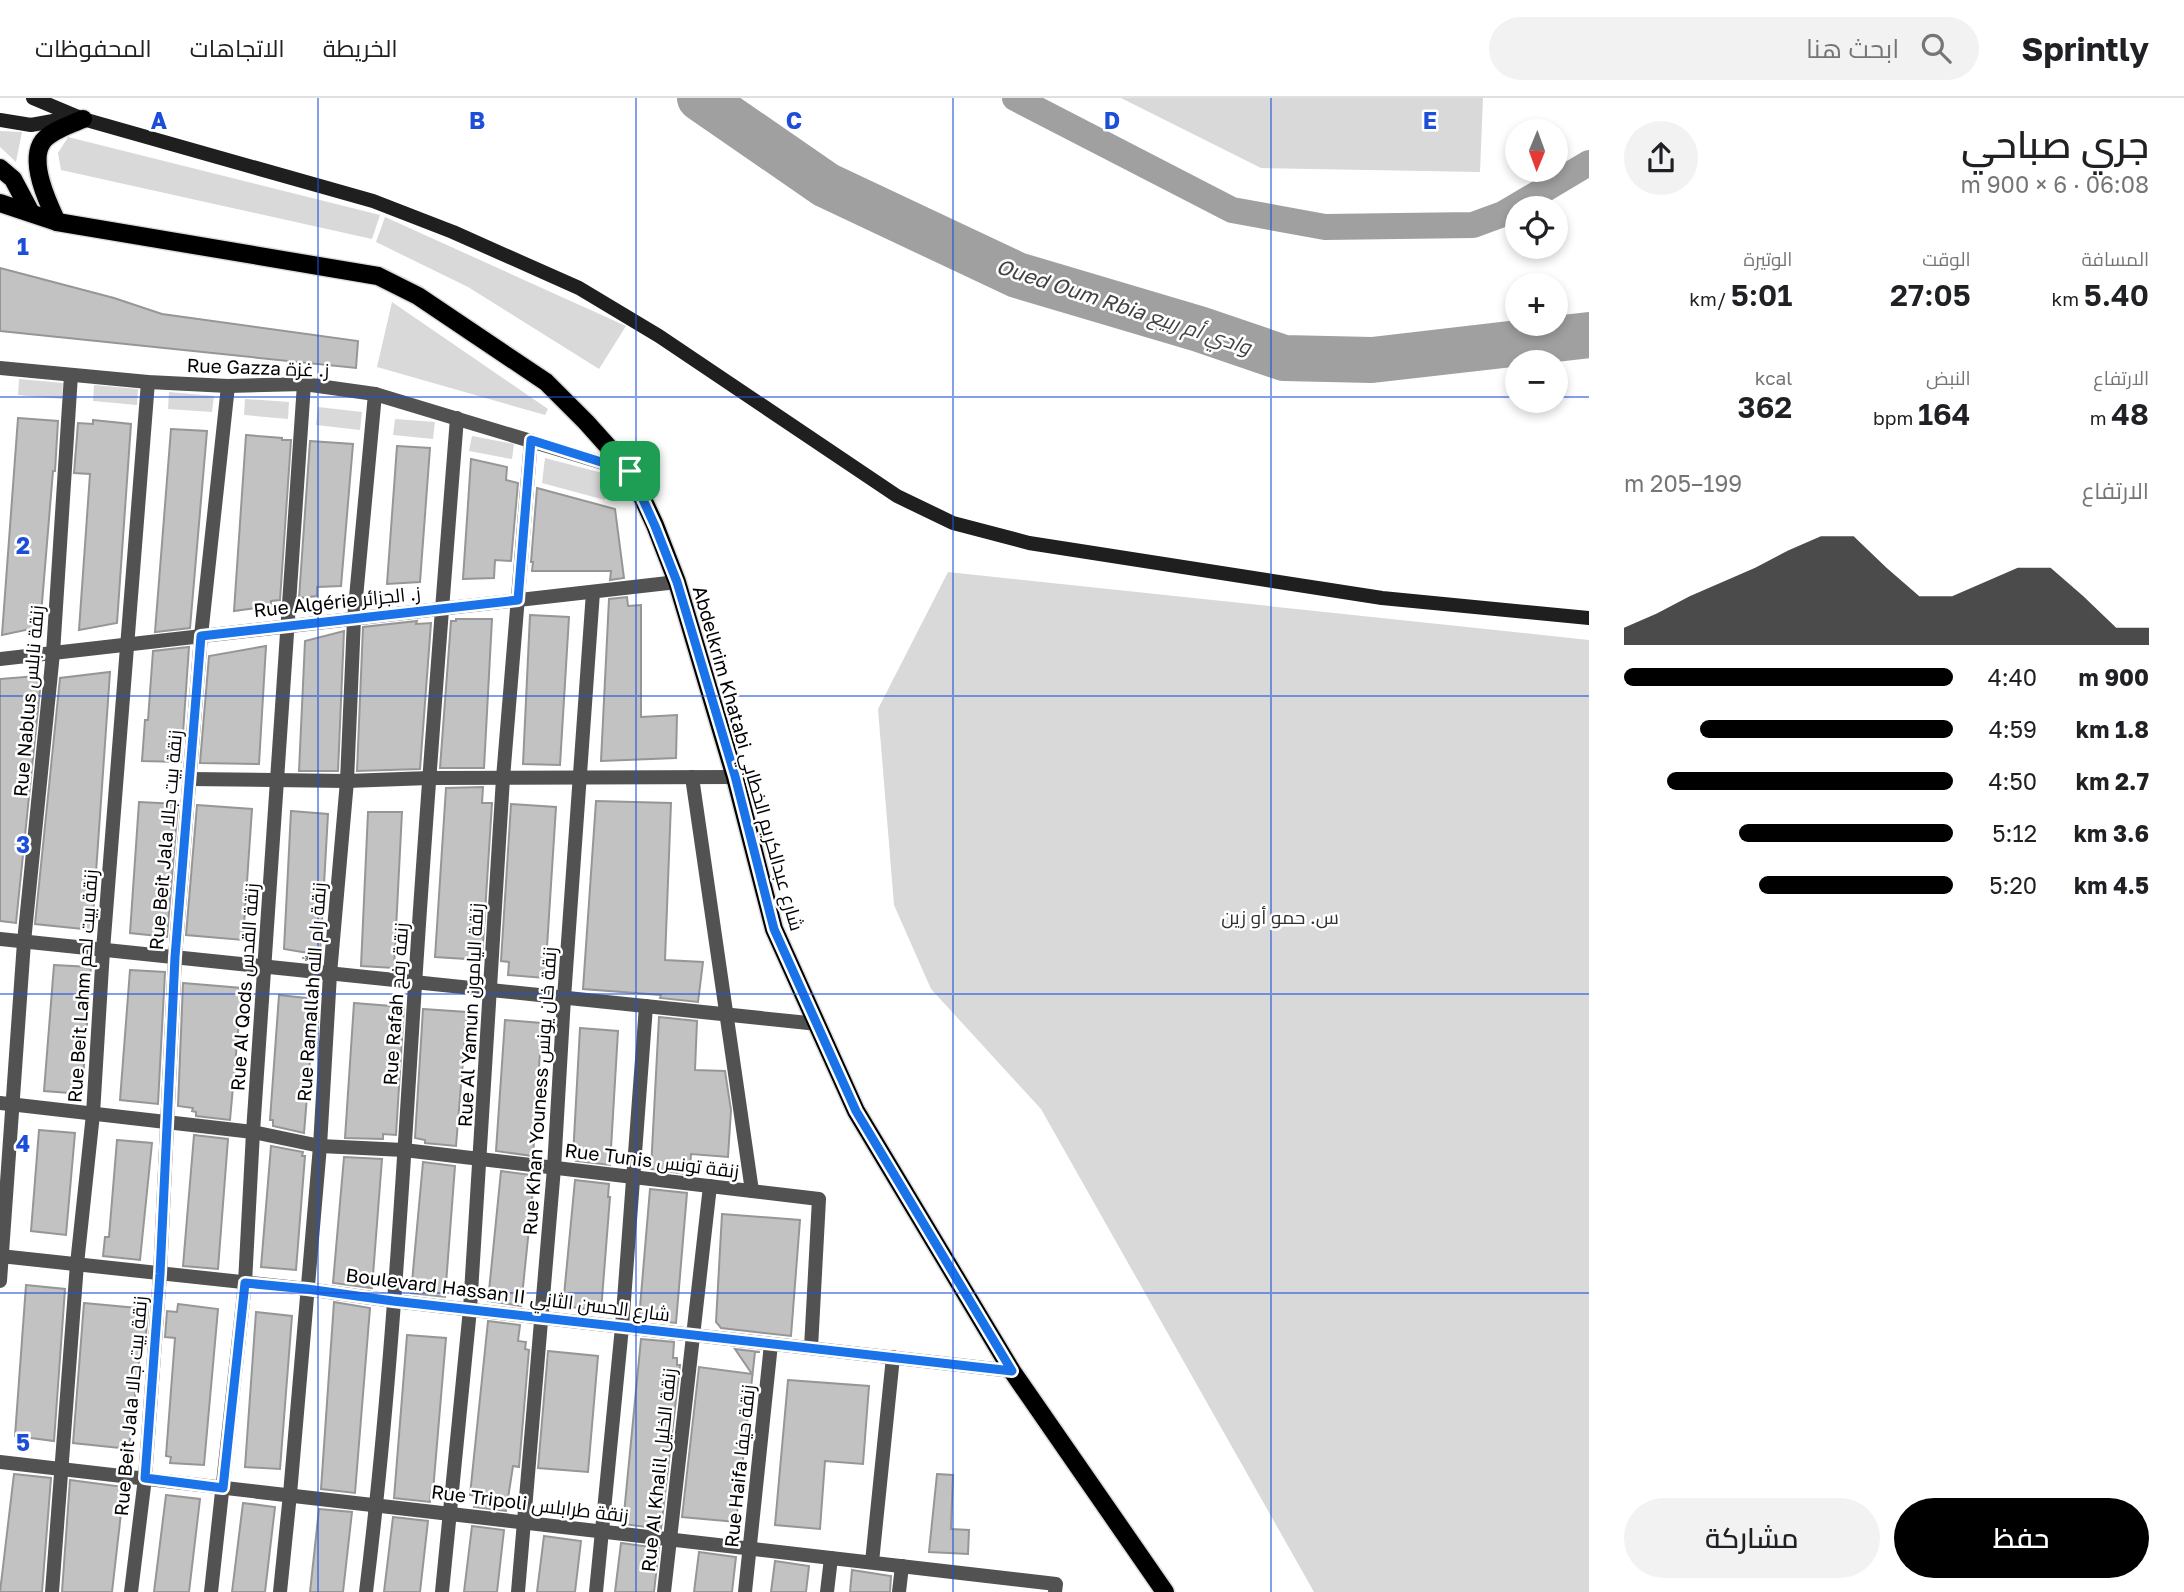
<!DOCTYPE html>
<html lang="ar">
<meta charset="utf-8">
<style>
:root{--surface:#fff;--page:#f2f2f2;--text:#202124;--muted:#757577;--line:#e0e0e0;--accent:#000}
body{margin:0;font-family:"Golos Text",Cairo,sans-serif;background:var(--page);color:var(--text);direction:rtl;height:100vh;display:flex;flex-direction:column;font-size:26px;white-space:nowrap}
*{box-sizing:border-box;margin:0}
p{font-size:23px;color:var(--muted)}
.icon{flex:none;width:38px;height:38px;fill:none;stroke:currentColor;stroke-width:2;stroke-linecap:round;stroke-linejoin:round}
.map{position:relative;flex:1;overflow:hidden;direction:ltr}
.side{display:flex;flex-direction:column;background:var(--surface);width:595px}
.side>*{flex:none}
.needle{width:46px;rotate:181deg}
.fabs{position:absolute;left:1505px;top:21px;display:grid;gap:14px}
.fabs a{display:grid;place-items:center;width:63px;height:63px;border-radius:50%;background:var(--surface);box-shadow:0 4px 10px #0003;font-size:35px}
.pin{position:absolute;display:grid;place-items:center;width:60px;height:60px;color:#fff;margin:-30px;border-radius:14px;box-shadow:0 4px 10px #0006}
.round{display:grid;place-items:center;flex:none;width:74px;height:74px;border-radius:37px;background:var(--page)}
.overview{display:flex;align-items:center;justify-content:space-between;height:119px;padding:0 35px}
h1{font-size:38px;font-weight:600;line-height:52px}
.metrics{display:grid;grid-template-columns:repeat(3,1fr);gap:10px;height:119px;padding:7px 35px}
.metrics div{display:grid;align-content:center}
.metrics b{font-size:30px;font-weight:600}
.metrics small{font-size:19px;font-weight:400}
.metrics p{font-size:19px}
.chart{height:196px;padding:14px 35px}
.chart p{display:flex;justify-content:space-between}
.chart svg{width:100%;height:126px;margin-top:7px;fill:var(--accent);opacity:.7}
.action{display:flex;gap:14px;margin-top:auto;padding:14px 35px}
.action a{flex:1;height:80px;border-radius:42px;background:var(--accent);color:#fff;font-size:28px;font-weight:600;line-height:80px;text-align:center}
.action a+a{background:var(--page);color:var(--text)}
ul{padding:0 35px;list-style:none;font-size:23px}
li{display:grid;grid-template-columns:112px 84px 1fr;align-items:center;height:52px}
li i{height:18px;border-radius:9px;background:var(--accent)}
header{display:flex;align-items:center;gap:42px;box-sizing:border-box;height:98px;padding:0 35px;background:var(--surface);border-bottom:2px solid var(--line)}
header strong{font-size:33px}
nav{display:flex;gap:38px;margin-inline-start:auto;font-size:24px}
.search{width:490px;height:63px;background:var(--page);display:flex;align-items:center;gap:18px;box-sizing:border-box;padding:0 24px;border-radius:38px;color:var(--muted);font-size:26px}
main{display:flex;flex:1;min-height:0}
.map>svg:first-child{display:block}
.green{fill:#d9d9d9}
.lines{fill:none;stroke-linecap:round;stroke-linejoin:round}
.canal{stroke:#a0a0a0;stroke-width:26}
.river{stroke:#a0a0a0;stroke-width:46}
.building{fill:#c2c2c2;stroke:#969696;stroke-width:2}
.primary-casing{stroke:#dbdbdb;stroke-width:21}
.minor{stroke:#525252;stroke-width:14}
.secondary{stroke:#1f1f1f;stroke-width:14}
.primary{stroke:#000;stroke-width:18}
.route-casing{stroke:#fff;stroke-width:14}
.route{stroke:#1a73e8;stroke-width:9}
.grid{fill:none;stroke:#1d4ed8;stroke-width:2;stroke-opacity:0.55}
.labels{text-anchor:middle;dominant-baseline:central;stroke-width:5;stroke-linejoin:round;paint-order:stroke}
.street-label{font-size:19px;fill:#000;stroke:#fff}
.park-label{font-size:19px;fill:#303030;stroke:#fff}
.water-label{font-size:21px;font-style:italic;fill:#414141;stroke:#fff}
.grid-label{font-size:23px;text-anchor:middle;font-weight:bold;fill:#1d4ed8;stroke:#fff;stroke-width:5;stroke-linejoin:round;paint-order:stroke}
</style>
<header>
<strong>Sprintly</strong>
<div class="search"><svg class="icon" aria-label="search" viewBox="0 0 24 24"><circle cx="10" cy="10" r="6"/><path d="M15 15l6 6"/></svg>ابحث هنا</div>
<nav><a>الخريطة</a><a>الاتجاهات</a><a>المحفوظات</a></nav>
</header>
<main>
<section class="side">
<div class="overview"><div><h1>جري صباحي</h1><p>06:08 · 6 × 900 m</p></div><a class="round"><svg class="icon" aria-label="share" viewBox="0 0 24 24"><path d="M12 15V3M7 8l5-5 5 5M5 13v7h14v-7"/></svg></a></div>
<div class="metrics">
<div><p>المسافة</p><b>5.40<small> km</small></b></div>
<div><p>الوقت</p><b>27:05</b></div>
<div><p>الوتيرة</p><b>5:01<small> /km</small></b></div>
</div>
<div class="metrics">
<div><p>الارتفاع</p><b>48<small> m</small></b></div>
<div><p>النبض</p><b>164<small> bpm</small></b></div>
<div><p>kcal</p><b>362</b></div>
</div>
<div class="chart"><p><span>الارتفاع</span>199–205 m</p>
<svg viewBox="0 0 160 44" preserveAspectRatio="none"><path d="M0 44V38L10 33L20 27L30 22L40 17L50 11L60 6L70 6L80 17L90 27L100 27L110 22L120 17L130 17L140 27L150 38L160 38V44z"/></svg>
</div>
<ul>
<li><b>900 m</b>4:40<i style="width:100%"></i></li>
<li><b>1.8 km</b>4:59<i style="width:77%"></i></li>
<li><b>2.7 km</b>4:50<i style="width:87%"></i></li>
<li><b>3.6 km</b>5:12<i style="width:65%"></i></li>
<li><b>4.5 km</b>5:20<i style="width:59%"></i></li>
</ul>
<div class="action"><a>حفظ</a><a>مشاركة</a></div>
</section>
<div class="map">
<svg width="1589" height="1494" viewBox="0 0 1589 1494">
<rect width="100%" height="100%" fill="#fff"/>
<g class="green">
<path d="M1121,0H1483L1480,74L1261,70Z"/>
<path d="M0,33L22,34L16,64L0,49Z"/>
<path d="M68,39L380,117L372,141L61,72L58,55Z"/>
<path d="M385,119L626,228L599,271L468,189L376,144Z"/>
<path d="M392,204L548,311L545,317L377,269Z"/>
<path d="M19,281L63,285L62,301L18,297Z"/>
<path d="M94,287L138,291L137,307L93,303Z"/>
<path d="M169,294L214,298L212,314L168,311Z"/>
<path d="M245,301L289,304L288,321L244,317Z"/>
<path d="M318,309L362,314L360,332L316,327Z"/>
<path d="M395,321L435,324L433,341L393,337Z"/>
<path d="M472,338L514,346L512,361L469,353Z"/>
<path d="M545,360L610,377L605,402L542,385Z"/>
<path d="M948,474L1589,542V1494H1314L1041,1011L931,891L894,807L878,611Z"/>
</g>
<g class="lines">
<path class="canal" d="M1015,0L1232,112L1325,129L1473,127L1503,116L1589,65"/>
<path class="river" d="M700,0L826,87L1017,177L1199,231L1284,260L1372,262L1589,237"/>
</g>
<g class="building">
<path d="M0,170L114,200L162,216L358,243L356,270L0,233Z"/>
<path d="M18,320L58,323L55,373H53L40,529L2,537Z"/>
<path d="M93,322L131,326L117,525L79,532L90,376L74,375L78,325L93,326Z"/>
<path d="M171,331L207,333L190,530L155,534Z"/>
<path d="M246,337L282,340V342H291L280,502L271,503V508L234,513Z"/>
<path d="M310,343L353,346L341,488L317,489V498L299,500Z"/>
<path d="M397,348L430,350L420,484L387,486Z"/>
<path d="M471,361L507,369L506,382L518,385L511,463L495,462L494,480L463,481Z"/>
<path d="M537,390L615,411L624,480L610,482L611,473H532L533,464H531Z"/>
<path d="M627,499L628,508L641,507V619L677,617L676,660L601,663L609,501Z"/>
<path d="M530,517L569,519L560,667L523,666Z"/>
<path d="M456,521H492L484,670H440L451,523H456Z"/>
<path d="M417,523L416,526L431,525L420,671L357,673L363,529Z"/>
<path d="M344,533L338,673H299L305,543Z"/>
<path d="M266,548L259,666L200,665L209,558Z"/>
<path d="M189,549L181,664L142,663L145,622H148L153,553Z"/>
<path d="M110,574L92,832L35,826L60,580Z"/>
<path d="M37,578V583L41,582L16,825L0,823V581Z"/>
<path d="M483,689L482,705H492L482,862L435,859L446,690Z"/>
<path d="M596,703L671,705L665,862L703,864L698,904L660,900L661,897L583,891Z"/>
<path d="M139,704L178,706L167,839L130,835Z"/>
<path d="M511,706L556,709L545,880L508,877L509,864L501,863Z"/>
<path d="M197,707L252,711L243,842L186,837Z"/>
<path d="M291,713L328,716L320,857L284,851Z"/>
<path d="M368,714H402L394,870L361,868Z"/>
<path d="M54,867L91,869L82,996L44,993Z"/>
<path d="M130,872L165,874L158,1006L120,1002Z"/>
<path d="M183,885L242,890L230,1022L196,1018V1014L192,1013L193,1010L178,1008Z"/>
<path d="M279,897L315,901L304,1035L273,1028V1022H270Z"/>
<path d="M354,905L404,909L396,1037L383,1036V1041L345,1040Z"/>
<path d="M423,911L467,914L456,1048L425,1045V1042L415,1040Z"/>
<path d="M659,919L697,923L695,972L725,973L731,1012L728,1059L691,1056L690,1070H687V1076L651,1071Z"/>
<path d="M505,922L542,925L533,1058L496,1053Z"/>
<path d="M580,930L618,933L610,1067L576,1063L577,1059H573Z"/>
<path d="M39,1032L75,1035L66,1137L31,1133Z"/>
<path d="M194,1037L228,1041L218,1171L183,1168Z"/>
<path d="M117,1042L152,1045L140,1162L103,1158L105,1139H109Z"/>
<path d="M271,1048L303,1054L302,1058H305L296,1172L261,1169Z"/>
<path d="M344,1059L382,1061L372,1190L333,1185Z"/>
<path d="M423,1064L455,1068L445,1199L411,1195Z"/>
<path d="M501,1073L532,1077L531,1092H533L521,1208L488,1203Z"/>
<path d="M575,1082L609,1086L608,1099H610L601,1213L563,1208Z"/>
<path d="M650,1091L687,1095L676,1225L639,1221Z"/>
<path d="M722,1116L800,1122L791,1238L721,1230L716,1224Z"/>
<path d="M26,1187L65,1191L54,1343L15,1338Z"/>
<path d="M334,1204L370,1210L355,1395L321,1391Z"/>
<path d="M84,1205L148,1211L146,1237H142L129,1351L73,1345Z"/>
<path d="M178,1206L218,1211L204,1367L170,1365L171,1359L166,1358L175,1240L165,1239L167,1213L177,1214Z"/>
<path d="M256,1214L292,1218L280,1371L245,1369Z"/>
<path d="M488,1223L520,1227L518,1243L526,1244L525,1251L529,1252L519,1369L513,1368L506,1413L474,1409L476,1398L470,1397Z"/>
<path d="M407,1237L446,1240L433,1393H431L430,1404L394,1400Z"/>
<path d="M641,1241L674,1244L673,1260H677V1267H680L661,1431L623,1426Z"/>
<path d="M735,1251L760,1254H755L736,1424L682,1419L699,1269L752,1276Z"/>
<path d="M548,1253L598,1258L588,1374L538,1370Z"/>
<path d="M788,1282L869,1288L863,1366L825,1363L820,1431L775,1427Z"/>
<path d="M14,1376L51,1380L42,1494H0Z"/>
<path d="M937,1376L953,1377L951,1431L969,1432L968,1456L929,1454Z"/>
<path d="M70,1382L124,1389L112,1494H62Z"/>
<path d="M166,1397L200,1401L189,1494H154Z"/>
<path d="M243,1405L275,1409L265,1494H232Z"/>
<path d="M319,1411L352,1414L343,1494H310Z"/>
<path d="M393,1419L428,1423L420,1494H384Z"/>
<path d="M472,1428L504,1432L497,1494H464Z"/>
<path d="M544,1438L581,1443L575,1494H537Z"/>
<path d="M621,1445L659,1450L654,1494H615Z"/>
<path d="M699,1454L736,1459L732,1494H694Z"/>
<path d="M775,1463L809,1468L806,1494H771Z"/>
<path d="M852,1472L891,1478L890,1494H850Z"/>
</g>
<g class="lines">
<g class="primary-casing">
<g id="primary">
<path d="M0,70L13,81L30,113"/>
<path d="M0,105L57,124L378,178L418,198L546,284L586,324L630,373L655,427L677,484L735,679L774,831L856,1013L1012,1273L1165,1494"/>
<path d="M57,124C48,105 28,63 43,43C52,32 70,27 83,21"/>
</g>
</g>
<g class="minor">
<path d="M0,270L148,284L228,288L304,286L375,296L630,373"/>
<path d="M0,561L677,484"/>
<path d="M692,679L752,1093"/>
<path d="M190,681L347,683L429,680L735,679"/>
<path d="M0,841L818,926"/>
<path d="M0,1005L253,1034L320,1048L404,1052L819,1101L811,1250"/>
<path d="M0,1158L307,1191L393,1203L1012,1273"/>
<path d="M0,1183L24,844L53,555L71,277"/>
<path d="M0,1364L1056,1486L1055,1494"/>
<path d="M872,1464L893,1259"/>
<path d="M52,1494L77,1166L93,1016L103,852L148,284"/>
<path d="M131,1494L145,1380L160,1176L175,859L201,538L228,288"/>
<path d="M211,1494L245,1185L253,1034L304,286"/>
<path d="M280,1494L290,1396L320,1048L330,876L347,683L354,521L375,296"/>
<path d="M366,1494C391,1293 402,1089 415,887C427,698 442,509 457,320"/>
<path d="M442,1494L470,1211L503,680L531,342"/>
<path d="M518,1494L554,1070L564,900L593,494"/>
<path d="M596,1494L622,1229L646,908"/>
<path d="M664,1494L710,1088"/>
<path d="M745,1494L771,1246"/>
<path d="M827,1494L831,1460"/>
<path d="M899,1494L902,1468"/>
</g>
<g class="secondary">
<path d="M33,0L83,21L373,103L453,134L579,190L659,238L897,398L953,425L1029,445L1382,500L1589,520"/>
<path d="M0,22L31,27L75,19"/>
</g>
<use href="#primary" class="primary"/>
</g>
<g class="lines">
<g class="route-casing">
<path id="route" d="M531,342L630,373L655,428L677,484L735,678L774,831L856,1013L1012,1273L393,1203L307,1191L245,1185L223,1390L145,1380L160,1176L175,859L201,538L518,502Z"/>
</g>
<use href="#route" class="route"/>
</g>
<path class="grid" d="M318,0V1494M636,0V1494M953,0V1494M1271,0V1494M0,299H1517M1556,299H1589M0,598H1589M0,896H1589M0,1195H1589"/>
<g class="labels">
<g class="street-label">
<text transform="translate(258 269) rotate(2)">Rue Gazza ز. غزة</text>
<text transform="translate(337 503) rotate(-6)">Rue Algérie ز. الجزائر</text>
<text transform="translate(28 603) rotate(-85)">Rue Nablus زنقة نابلس</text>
<text transform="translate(749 660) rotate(74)">Abdelkrim Khatabi شارع عبدالكريم الخطابي</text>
<text transform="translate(165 742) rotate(-85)">Rue Beit Jala زنقة بيت جالا</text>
<text transform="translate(82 888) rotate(-86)">Rue Beit Lahm زنقة بيت لحم</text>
<text transform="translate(244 889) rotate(-86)">Rue Al Qods زنقة القدس</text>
<text transform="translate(311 894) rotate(-86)">Rue Ramallah زنقة رام الله</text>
<text transform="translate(395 906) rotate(-86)">Rue Rafah زنقة رفح</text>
<text transform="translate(470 917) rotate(-87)">Rue Al Yamun زنقة اليامون</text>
<text transform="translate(539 993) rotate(-86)">Rue Khan Youness زنقة خان يونس</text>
<text transform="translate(652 1062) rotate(7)">Rue Tunis زنقة تونس</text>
<text transform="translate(508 1196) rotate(7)">Boulevard Hassan II شارع الحسن الثاني</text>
<text transform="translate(130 1308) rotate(-85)">Rue Beit Jala زنقة بيت جالا</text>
<text transform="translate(739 1368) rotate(-84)">Rue Haifa زنقة حيفا</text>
<text transform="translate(658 1372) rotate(-84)">Rue Al Khalil زنقة الخليل</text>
<text transform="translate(530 1405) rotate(7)">Rue Tripoli زنقة طرابلس</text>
</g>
<g class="park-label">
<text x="1280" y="818">س. حمو أو زين</text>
</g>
<g class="water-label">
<text transform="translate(1124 208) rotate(18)">Oued Oum Rbia وادي أم ربيع</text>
</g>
</g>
<g class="grid-label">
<text x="159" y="31">A</text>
<text x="477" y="31">B</text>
<text x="794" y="31">C</text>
<text x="1112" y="31">D</text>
<text x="1430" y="31">E</text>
<text x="23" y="157">1</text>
<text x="23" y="456">2</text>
<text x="23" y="755">3</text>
<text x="23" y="1054">4</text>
<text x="23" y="1353">5</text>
</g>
</svg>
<div class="fabs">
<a><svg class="needle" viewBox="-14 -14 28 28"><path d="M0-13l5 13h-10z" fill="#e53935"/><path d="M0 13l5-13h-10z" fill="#757577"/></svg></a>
<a><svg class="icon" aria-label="locate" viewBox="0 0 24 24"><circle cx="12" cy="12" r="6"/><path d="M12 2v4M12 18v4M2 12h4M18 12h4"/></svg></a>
<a>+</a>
<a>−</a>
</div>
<div class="pin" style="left:630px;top:373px;background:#1e9e55"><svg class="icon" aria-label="arrive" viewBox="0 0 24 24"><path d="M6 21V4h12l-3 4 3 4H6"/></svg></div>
</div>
</main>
